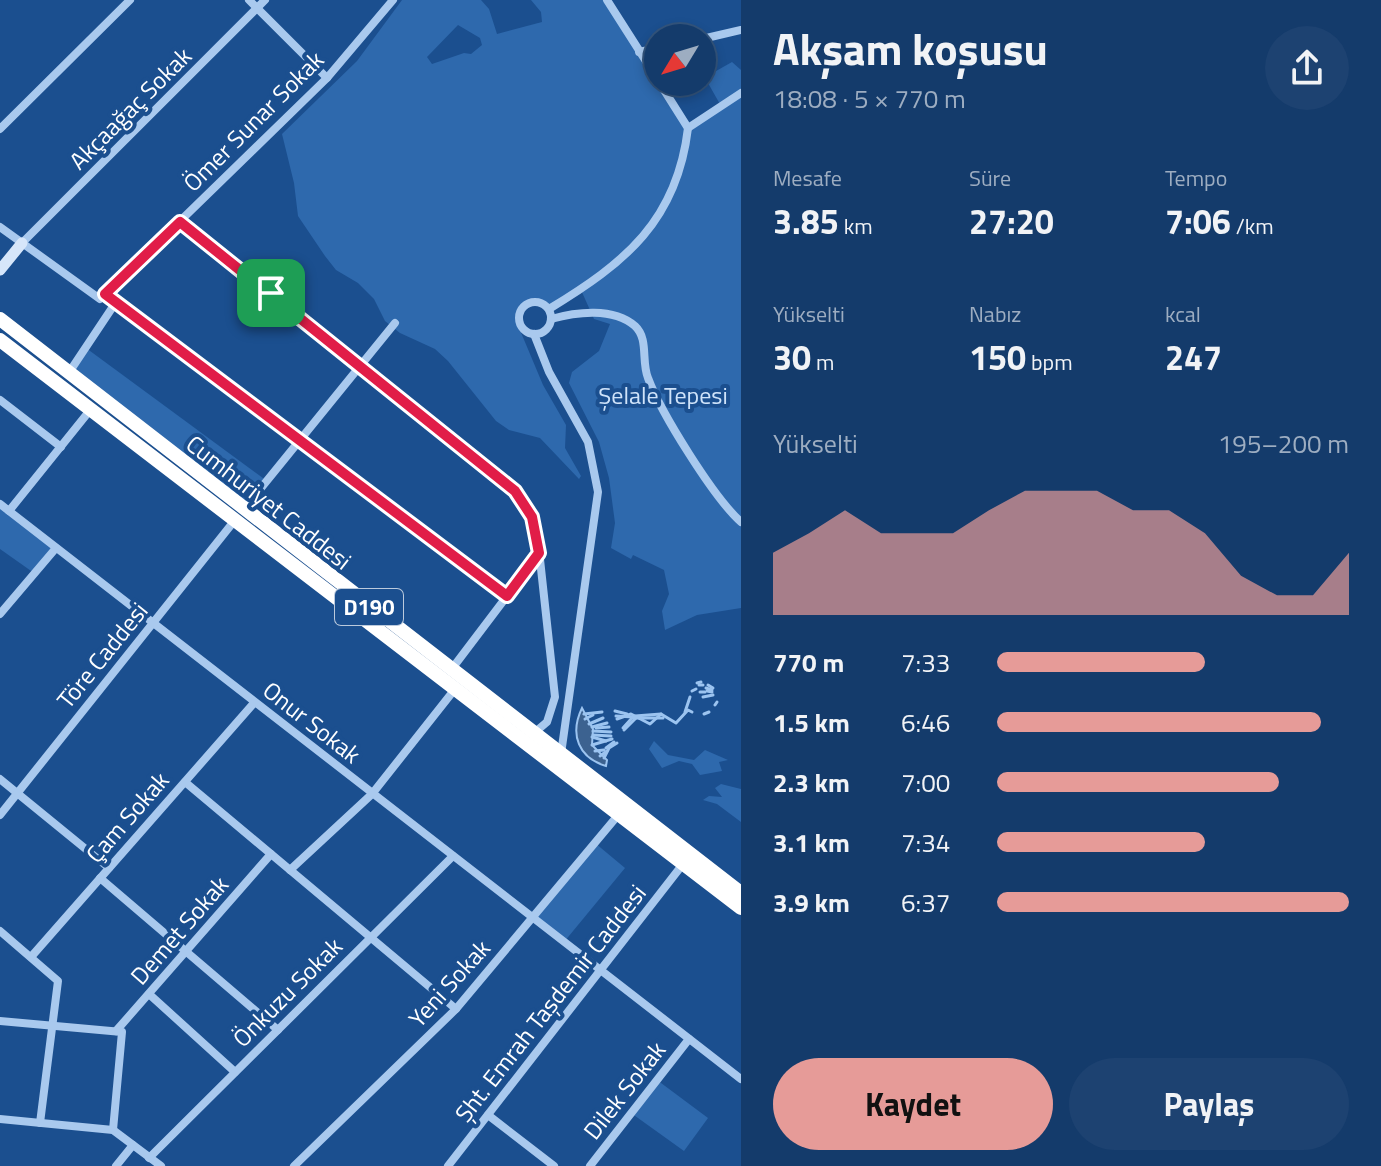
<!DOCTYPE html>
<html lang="tr">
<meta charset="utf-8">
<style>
:root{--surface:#143b6b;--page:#1d4271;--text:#f1f3f6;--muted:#9dadc1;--line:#33557e;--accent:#e69b98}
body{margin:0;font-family:"Titillium Web",sans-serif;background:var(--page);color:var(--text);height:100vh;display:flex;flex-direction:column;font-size:30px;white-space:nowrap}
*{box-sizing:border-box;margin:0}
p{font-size:26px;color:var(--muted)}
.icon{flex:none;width:44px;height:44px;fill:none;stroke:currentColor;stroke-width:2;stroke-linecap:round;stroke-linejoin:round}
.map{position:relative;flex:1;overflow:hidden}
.drawer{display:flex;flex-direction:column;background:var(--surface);width:640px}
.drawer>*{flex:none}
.needle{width:52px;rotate:232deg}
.fabs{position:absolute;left:644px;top:24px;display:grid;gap:16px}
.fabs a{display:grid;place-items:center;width:72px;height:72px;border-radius:50%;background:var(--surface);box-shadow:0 4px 12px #0003,0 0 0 2px var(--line);font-size:40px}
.pin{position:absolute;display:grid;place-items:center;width:68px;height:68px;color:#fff;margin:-34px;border-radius:16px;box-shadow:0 4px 12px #0006}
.round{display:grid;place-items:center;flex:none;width:84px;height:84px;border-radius:42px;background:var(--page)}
.summary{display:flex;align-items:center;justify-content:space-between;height:136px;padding:0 32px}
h1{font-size:44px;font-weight:700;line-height:60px}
.figures{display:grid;grid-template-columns:repeat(3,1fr);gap:12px;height:136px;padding:8px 32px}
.figures div{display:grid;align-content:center}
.figures b{font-size:34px;font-weight:700}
.figures small{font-size:22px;font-weight:400}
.figures p{font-size:22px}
.chart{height:224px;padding:16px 32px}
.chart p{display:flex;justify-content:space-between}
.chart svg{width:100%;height:144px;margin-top:8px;fill:var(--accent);opacity:.7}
.button{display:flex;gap:16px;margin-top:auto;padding:16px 32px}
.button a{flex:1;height:92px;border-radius:48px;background:var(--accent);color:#111;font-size:32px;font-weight:700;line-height:92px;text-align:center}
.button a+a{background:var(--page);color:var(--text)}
ul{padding:0 32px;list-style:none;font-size:26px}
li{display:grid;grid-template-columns:128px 96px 1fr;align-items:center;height:60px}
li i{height:20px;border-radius:10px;background:var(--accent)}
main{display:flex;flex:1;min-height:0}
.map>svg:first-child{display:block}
.green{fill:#2e69ad;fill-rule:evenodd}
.water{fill:#3c6290;stroke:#9cc4f0;stroke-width:2}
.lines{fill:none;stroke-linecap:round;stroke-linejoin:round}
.stream{stroke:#9cc4f0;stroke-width:3}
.street{stroke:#a9c9ee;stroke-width:8}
.secondary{stroke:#d6e6fa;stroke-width:11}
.highway{stroke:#fff;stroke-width:14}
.route-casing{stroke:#fff;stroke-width:16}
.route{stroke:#e11d48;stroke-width:10}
.labels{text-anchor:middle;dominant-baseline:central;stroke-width:8;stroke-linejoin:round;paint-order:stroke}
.shield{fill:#1b4f8f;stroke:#bbcadd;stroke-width:2}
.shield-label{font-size:22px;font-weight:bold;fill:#fff}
.street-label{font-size:24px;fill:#fff;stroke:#1b4f8f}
.park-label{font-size:24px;fill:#cfe3fa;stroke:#1b4f8f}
</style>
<main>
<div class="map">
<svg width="741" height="1166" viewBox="0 0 741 1166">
<rect width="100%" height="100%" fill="#1b4f8f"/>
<g class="green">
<path d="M402,0H481L489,9L497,34L542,22L541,12L531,0H607L688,127L721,106L708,83L709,75L732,62L741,70V608L697,615L665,630L662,611L669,594L664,570L633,555L631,559L611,548L615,523L609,478L599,442L569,383L572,372L599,351L610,324L594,319L581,290L549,309L541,302L526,304L517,323L543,385L566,425L565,448L581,476L579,479L540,438L509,430L496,421L448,361L435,349L400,333L385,321L374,299L358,283L336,270L325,256L298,216L294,183L282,134L357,61ZM458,25L480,38L482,45L471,54L464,53L432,64L427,57Z"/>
<path d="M86,348L267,481L248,504L72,368Z"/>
<path d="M0,504L56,548L34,573L0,549Z"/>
<path d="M654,741L668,755L694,760L705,750L728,760L719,762L722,771L700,775L692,764L679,761L662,768L649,749Z"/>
<path d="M721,784L741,789V822L717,804L703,800L709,796L722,797L715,788Z"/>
<path d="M595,843L625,868L564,942L533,918Z"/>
<path d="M657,1080L708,1118L684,1151L631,1113Z"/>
</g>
<path class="water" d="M582,708L593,729L592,745L607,760L606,766C579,758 569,735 582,708Z"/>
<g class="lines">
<g class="stream">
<path d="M697,683L701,682"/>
<path d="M699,685H703"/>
<path d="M708,685L713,688"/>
<path d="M706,688L712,690"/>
<path d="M692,691L696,689"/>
<path d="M707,691L712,692"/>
<path d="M700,692H705"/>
<path d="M703,697L713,695"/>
<path d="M715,705L717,702"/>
<path d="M615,711L627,714"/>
<path d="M685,712L690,697"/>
<path d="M584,714L602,712"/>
<path d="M704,714L709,712"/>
<path d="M616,716L634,717"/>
<path d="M635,716L661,714"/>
<path d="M585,719L593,715"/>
<path d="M617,719L631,714L650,724L661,714L676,723L688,710L692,712"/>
<path d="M589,724L603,718"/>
<path d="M592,727L607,723"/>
<path d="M596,728L609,727"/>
<path d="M623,728L632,718H663"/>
<path d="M624,730L636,718"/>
<path d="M593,731L611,732"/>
<path d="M593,735L611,736"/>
<path d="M592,737L606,741"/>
<path d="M592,745L612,739"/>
<path d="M606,748L614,742"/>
<path d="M595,751L604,750"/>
<path d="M600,756L607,751"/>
<path d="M604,758L609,748L617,743"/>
</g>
<g class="street">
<path d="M249,0L327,78"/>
<path d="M607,0L658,80"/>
<path d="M702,39L741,30"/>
<path d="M639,52L658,48"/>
<path d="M688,128L741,93"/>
<path d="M0,129L130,0"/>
<path d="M180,222L503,479L525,503L537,532L555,697L547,722L534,733"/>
<path d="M0,227L100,299L327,78L393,0"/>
<path d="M22,243L265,0"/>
<path d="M105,294L507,596"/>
<circle cx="535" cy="318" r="16"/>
<path d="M549,309C625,263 677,221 688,128L659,82"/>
<path d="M551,319C576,312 613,307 635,326C649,339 641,361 648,378C661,413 714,498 741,522"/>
<path d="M534,334L549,372L588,442L598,492L561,754"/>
<path d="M68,374L116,302"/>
<path d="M0,400L61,447"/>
<path d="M0,504L741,1079"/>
<path d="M244,509L395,323"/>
<path d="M9,511L91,409"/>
<path d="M0,614L56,548"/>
<path d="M451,670L539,554"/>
<path d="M0,779L109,868"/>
<path d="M185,782L456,1009"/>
<path d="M0,815L235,520"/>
<path d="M290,870L372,794L455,689"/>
<path d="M100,878L278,1030"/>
<path d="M0,931L58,981L40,1123"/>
<path d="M31,957L254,703"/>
<path d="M149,994L235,1072"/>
<path d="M0,1021L122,1032L113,1130"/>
<path d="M116,1031L271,854"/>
<path d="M488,1115L554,1166"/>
<path d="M0,1119L113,1130L161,1166"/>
<path d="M149,1158L453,856"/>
<path d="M116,1166L133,1145"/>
<path d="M294,1166L456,1009L619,814"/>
<path d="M448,1166L683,864"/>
<path d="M590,1166L689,1039"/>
</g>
<path class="secondary" d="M0,270L22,243"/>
<g class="highway">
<path d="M0,319L741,893"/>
<path d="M0,340L741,908"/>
</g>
</g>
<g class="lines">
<g class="route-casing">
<path id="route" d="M180,222L515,491L532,517L539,553L507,596L105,294Z"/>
</g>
<use href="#route" class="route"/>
</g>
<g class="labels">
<rect class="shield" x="335" y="589" width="68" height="36" rx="6"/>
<g class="shield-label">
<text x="369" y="607">D190</text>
</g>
<g class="street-label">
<text transform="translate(130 108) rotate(-45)">Akçaağaç Sokak</text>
<text transform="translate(253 121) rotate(-45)">Ömer Sunar Sokak</text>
<text transform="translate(269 502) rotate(38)">Cumhuriyet Caddesi</text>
<text transform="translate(102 655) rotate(-51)">Töre Caddesi</text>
<text transform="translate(312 722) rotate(38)">Onur Sokak</text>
<text transform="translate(127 817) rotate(-49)">Çam Sokak</text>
<text transform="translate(179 930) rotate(-49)">Demet Sokak</text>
<text transform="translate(449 983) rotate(-48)">Yeni Sokak</text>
<text transform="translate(287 992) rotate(-45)">Önkuzu Sokak</text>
<text transform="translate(550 1003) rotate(-52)">Şht. Emrah Taşdemir Caddesi</text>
<text transform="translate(624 1090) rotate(-52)">Dilek Sokak</text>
</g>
<g class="park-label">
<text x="663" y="395">Şelale Tepesi</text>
</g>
</g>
</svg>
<div class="fabs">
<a><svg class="needle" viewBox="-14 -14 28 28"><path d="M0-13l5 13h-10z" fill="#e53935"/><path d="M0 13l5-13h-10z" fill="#9dadc1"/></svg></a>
</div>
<div class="pin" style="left:271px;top:293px;background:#1e9e55"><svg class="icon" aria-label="arrive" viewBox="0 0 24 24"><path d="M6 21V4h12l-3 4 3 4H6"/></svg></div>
</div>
<section class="drawer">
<div class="summary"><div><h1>Akşam koşusu</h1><p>18:08 · 5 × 770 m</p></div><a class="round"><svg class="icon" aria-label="share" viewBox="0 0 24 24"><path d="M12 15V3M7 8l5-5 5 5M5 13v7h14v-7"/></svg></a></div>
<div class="figures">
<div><p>Mesafe</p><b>3.85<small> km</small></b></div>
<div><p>Süre</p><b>27:20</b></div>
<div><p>Tempo</p><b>7:06<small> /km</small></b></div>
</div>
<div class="figures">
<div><p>Yükselti</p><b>30<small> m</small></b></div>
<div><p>Nabız</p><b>150<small> bpm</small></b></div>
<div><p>kcal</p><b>247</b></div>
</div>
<div class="chart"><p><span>Yükselti</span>195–200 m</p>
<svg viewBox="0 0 160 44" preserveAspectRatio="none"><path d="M0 44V25L10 19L20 12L30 19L40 19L50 19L60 12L70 6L80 6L90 6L100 12L110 12L120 19L130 32L140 38L150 38L160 25V44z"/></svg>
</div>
<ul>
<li><b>770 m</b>7:33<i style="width:59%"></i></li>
<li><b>1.5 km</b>6:46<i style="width:92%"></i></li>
<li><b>2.3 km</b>7:00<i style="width:80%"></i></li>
<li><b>3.1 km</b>7:34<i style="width:59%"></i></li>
<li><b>3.9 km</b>6:37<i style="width:100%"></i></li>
</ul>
<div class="button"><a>Kaydet</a><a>Paylaş</a></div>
</section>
</main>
